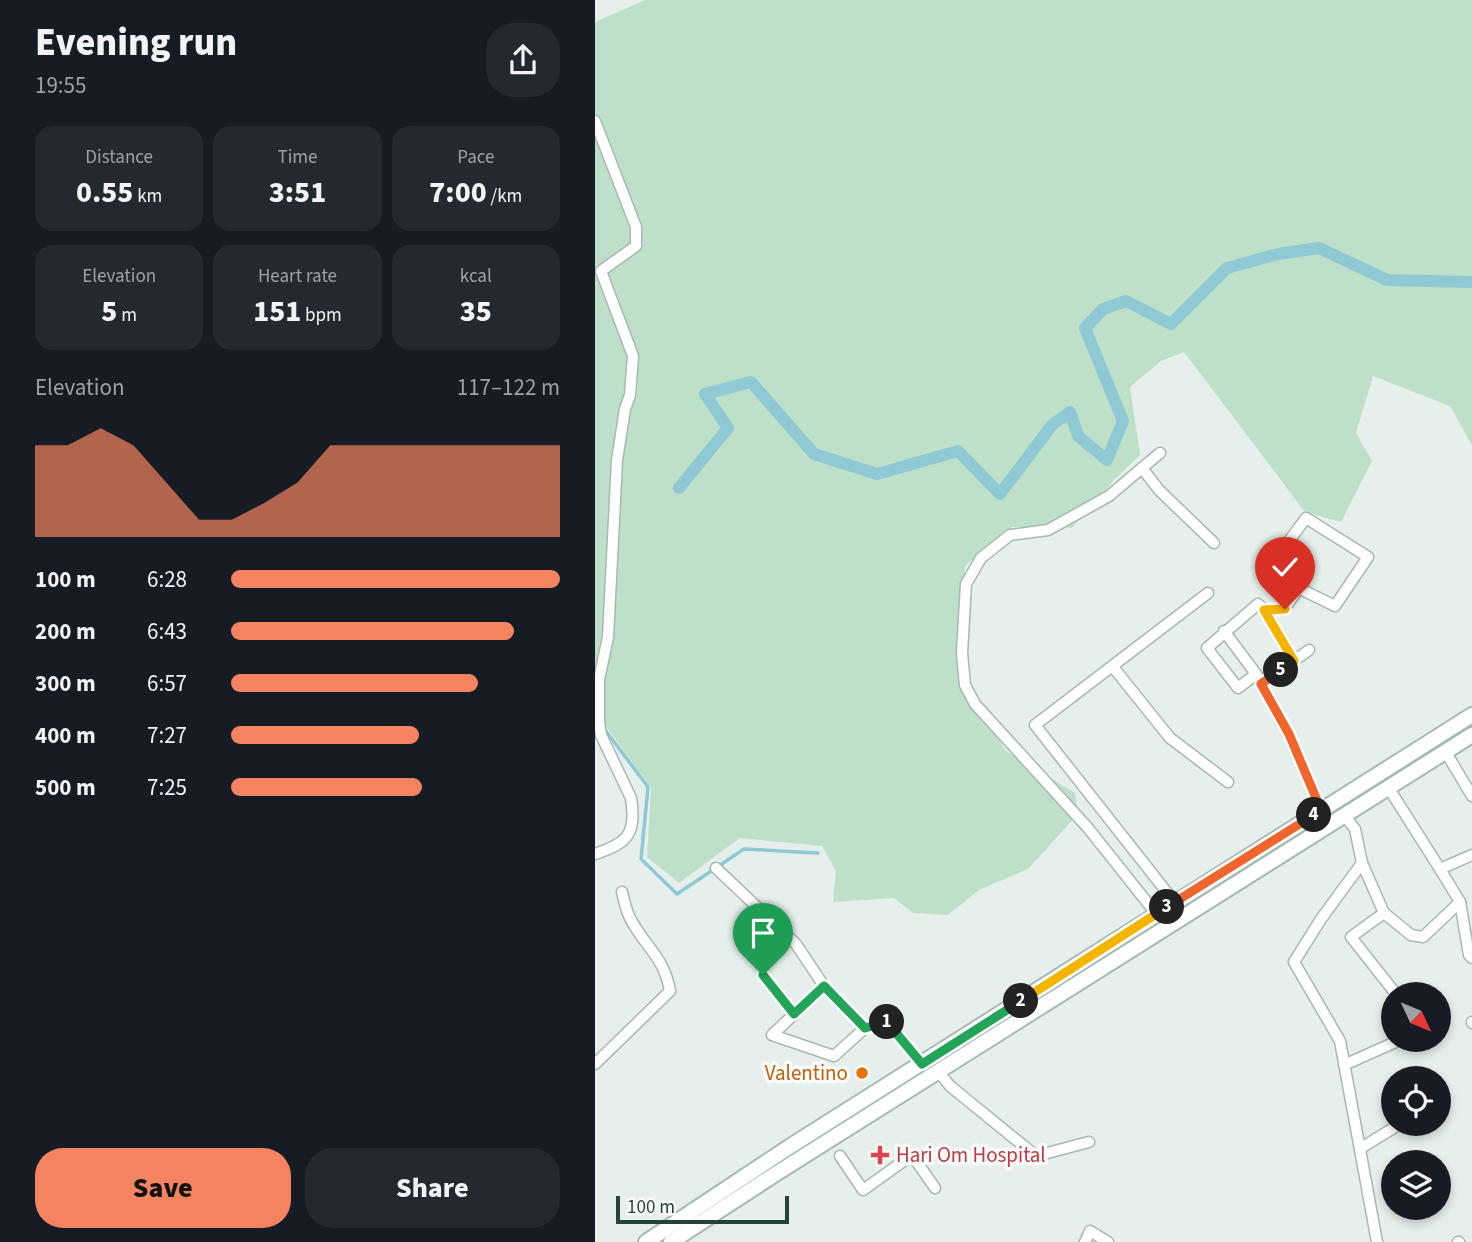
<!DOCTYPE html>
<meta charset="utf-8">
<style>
:root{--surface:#171b24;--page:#242831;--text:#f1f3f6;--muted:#9ea1a6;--accent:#f4845f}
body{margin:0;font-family:"Source Sans 3",sans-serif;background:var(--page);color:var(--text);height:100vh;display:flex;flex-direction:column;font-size:26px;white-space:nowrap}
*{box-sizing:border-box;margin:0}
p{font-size:23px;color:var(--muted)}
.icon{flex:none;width:38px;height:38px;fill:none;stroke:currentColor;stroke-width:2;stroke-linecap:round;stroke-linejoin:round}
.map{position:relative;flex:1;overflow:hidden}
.side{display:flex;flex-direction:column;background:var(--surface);width:595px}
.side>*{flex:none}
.needle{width:46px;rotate:134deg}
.controls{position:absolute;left:786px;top:982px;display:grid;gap:14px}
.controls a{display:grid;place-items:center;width:70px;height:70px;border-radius:50%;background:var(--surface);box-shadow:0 4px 10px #0003;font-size:35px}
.scale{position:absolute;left:21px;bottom:18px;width:173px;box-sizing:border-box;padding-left:7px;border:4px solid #24423a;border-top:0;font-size:19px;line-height:24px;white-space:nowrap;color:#24423a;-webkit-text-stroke:5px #f7fbf9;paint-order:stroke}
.pin{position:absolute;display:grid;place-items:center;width:60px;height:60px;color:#fff;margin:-72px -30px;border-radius:50% 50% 50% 0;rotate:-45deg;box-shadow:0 0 7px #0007}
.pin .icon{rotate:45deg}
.km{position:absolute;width:35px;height:35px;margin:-18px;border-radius:50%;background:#222;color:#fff;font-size:19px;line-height:35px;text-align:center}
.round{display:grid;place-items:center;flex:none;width:74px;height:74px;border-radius:28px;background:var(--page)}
.head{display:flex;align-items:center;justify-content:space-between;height:119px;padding:0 35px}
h1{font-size:38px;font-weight:800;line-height:52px}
.figures{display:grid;grid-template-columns:repeat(3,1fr);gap:10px;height:119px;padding:7px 35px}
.figures div{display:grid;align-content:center;border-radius:18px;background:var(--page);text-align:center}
.figures b{font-size:30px;font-weight:800}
.figures small{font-size:19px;font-weight:400}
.figures p{font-size:19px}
.chart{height:196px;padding:14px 35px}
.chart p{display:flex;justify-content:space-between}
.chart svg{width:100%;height:126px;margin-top:7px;fill:var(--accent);opacity:.7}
.primary-button{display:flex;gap:14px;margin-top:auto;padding:14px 35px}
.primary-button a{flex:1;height:80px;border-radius:28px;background:var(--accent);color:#111;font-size:28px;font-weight:800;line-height:80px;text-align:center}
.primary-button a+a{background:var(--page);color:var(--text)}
ul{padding:0 35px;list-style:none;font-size:23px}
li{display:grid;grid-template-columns:112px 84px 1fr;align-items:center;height:52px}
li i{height:18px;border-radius:9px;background:var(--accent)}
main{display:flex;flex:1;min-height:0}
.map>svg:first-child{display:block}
.green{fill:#bfe0c8}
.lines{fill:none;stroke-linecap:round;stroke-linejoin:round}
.stream{stroke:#8ec9d4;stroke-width:3.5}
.canal{stroke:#8ec9d4;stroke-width:12}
.minor-casing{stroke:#a8b8b2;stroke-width:13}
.secondary-casing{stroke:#a4bbb3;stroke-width:18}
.minor{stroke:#fff;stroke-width:10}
.secondary{stroke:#fff;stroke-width:14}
.split-1-casing{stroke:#fff;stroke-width:14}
.split-2-casing{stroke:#fff;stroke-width:14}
.split-3-casing{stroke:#fff;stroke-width:14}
.split-4-casing{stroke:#fff;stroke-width:14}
.split-5-casing{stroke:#fff;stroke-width:14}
.split-6-casing{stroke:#fff;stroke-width:14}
.split-1{stroke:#22a559;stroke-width:9}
.split-2{stroke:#22a559;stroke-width:9}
.split-3{stroke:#f5b400;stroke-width:9}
.split-4{stroke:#f0652b;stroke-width:9}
.split-5{stroke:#f0652b;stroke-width:9}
.split-6{stroke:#f5b400;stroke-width:9}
.food-dot{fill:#e8710a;stroke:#f7fbf9;stroke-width:2.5}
.health-dot{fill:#e0444e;stroke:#f7fbf9;stroke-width:2.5}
.labels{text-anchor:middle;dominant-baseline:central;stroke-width:7;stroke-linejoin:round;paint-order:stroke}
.food-label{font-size:21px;fill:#c56008;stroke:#f7fbf9;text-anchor:end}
.health-label{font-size:21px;fill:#be3a42;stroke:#f7fbf9;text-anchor:start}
</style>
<main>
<section class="side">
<div class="head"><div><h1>Evening run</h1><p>19:55</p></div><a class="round"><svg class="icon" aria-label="share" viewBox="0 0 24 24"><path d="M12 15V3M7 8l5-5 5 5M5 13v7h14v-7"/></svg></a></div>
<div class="figures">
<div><p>Distance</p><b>0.55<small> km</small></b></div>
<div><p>Time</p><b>3:51</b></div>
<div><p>Pace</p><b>7:00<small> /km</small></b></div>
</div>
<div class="figures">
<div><p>Elevation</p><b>5<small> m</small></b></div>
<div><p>Heart rate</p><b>151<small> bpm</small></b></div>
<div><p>kcal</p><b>35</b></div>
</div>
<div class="chart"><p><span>Elevation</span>117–122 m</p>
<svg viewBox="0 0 160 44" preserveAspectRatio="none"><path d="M0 44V12L10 12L20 6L30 12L40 25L50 38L60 38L70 32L80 25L90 12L100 12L110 12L120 12L130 12L140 12L150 12L160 12V44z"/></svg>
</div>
<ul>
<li><b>100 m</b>6:28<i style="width:100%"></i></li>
<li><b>200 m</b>6:43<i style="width:86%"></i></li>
<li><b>300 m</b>6:57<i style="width:75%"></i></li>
<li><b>400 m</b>7:27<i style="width:57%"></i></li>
<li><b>500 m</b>7:25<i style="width:58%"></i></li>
</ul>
<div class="primary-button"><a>Save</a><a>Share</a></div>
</section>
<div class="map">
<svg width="877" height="1242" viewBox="0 0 877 1242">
<rect width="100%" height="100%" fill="#e6efeb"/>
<path class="green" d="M50,0H877V445L855,406L778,376L761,433L777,461L746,522L710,512L589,352L566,361L535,387L545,455L520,479L477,528L417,527L370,566L367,684L411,751L480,793L483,814L433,869L384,890L353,915L318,913L299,898L238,902L241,871L227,846L145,838L84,883L52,857L56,788L0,711V22Z"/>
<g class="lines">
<path class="stream" d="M8,727L53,787L46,859L82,894L149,849L223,853"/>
<path class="canal" d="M84,488L133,428L110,394L156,382L219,454L282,474L363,451L405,494L457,425L475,412L483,436L512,460L528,421L490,328L508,309L531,301L576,324L632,268L683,254L724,248L792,280L877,282"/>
<g class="minor-casing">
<g id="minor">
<path d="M0,121L41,227V246L6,271L38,356L35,395L30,409L22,460L13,637L4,680V722L6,735L36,798C42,835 32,843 0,854"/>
<path d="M547,468L565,453"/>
<path d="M711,518L773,557L740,606L671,572Z"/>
<path d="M669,610L689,609L704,588"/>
<path d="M629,631L661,674"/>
<path d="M714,650L666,684L694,735L726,811"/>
<path d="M518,667L575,738L633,782"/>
<path d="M666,684L661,674L643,688L612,648L663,604L669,610L699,661"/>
<path d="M850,751L877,796"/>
<path d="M793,787L845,869"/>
<path d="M749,815L760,829L767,863L726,919L699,962L745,1041L782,1242"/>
<path d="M767,863L789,913L756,937L801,994"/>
<path d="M121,868L201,944L229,986L270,1028L292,1022L327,1064"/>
<path d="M865,902L874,955L877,958"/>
<path d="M576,905L574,895L440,725L613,593"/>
<path d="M555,906L493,828L380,704L370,685L367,653L371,584L386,558L415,535L453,530L514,496L547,468L564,490L619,543"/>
<path d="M789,913L816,935L828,937L865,902L845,869L877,855"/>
<path d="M168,975L199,1015"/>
<path d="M229,986L177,1035L239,1056L270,1028"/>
<path d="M877,1022V1023"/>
<path d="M0,1064L75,991C69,956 49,946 35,918C31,910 29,901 27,892"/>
<path d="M749,1065L805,1040"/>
<path d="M344,1072L355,1086L441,1156L494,1142"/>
<path d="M766,1148L805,1124"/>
<path d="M245,1156L268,1190L317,1155L340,1188"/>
<path d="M490,1242L495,1231L513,1242"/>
<path d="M863,1242H864"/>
</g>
</g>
<g class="secondary-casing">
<g id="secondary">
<path d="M51,1242L194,1147L877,715"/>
<path d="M76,1242L182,1173L877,735"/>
</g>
</g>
<use href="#minor" class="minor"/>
<use href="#secondary" class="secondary"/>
</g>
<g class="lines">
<g class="split-1-casing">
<path id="split-1" d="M168,975L199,1014L229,986L270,1028L292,1022"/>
</g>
<g class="split-2-casing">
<path id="split-2" d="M292,1022L327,1064L426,1001"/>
</g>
<g class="split-3-casing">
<path id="split-3" d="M426,1001L572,907"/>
</g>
<g class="split-4-casing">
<path id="split-4" d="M572,907L719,815"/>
</g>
<g class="split-5-casing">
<path id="split-5" d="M686,670L666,684L694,734L724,805L726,811L719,815"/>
</g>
<g class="split-6-casing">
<path id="split-6" d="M686,670L699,661L669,610L690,609"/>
</g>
<use href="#split-1" class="split-1"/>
<use href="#split-2" class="split-2"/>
<use href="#split-3" class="split-3"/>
<use href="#split-4" class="split-4"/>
<use href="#split-5" class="split-5"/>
<use href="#split-6" class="split-6"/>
</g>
<circle class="food-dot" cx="267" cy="1073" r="7"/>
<path class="health-dot" d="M281.5 1144.5h7v7h7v7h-7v7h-7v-7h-7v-7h7z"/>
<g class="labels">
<g class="food-label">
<text x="253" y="1073">Valentino</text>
</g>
<g class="health-label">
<text x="301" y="1155">Hari Om Hospital</text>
</g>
</g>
</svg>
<div class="controls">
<a><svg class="needle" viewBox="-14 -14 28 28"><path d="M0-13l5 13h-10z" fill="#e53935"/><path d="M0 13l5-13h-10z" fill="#9ea1a6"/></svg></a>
<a><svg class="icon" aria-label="locate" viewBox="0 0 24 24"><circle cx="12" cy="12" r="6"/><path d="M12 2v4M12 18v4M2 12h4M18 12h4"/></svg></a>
<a><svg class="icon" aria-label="layers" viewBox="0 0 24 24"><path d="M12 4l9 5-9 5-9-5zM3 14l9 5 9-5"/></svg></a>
</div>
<div class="scale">100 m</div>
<div class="pin" style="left:168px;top:975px;background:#1e9e55"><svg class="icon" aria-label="arrive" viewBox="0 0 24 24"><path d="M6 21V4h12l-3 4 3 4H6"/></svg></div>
<div class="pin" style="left:690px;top:609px;background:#d93025"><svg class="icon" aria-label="check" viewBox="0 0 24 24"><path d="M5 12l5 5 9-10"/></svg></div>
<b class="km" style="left:292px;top:1022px">1</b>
<b class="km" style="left:426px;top:1001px">2</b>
<b class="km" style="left:572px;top:907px">3</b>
<b class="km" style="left:719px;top:815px">4</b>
<b class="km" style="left:686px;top:670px">5</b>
</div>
</main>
